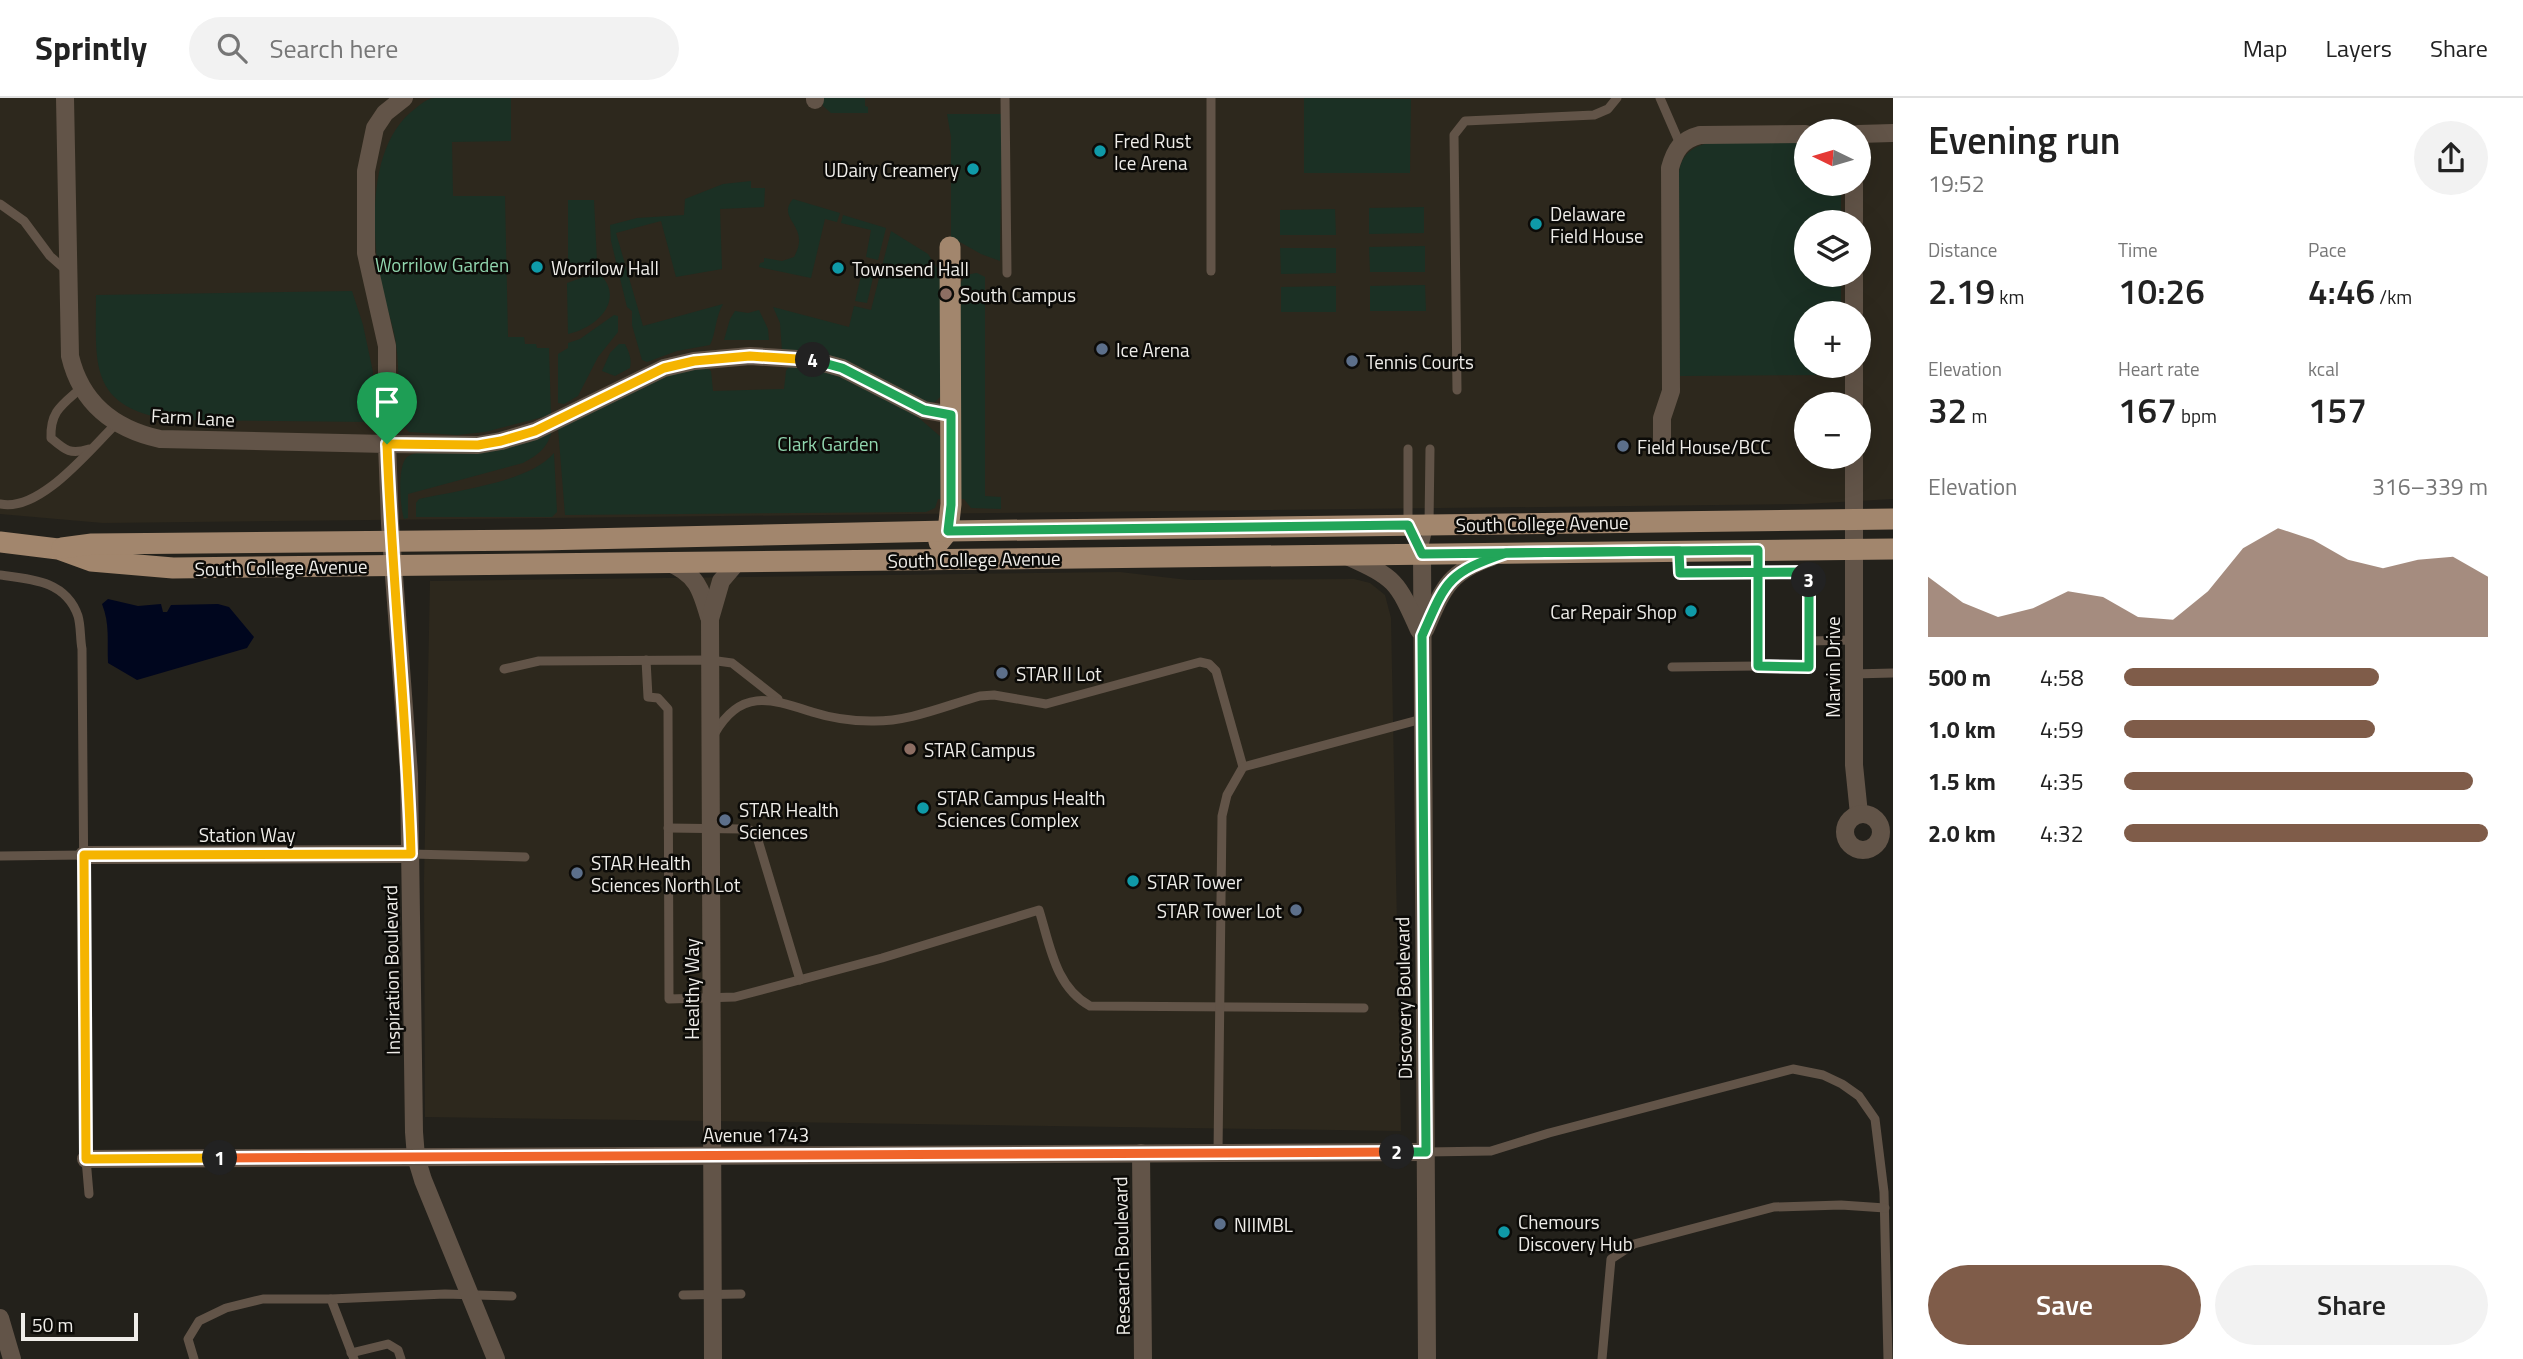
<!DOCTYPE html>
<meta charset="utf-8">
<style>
:root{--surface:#fff;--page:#f2f2f2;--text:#222;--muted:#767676;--line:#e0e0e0;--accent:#7f5c49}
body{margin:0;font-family:"Titillium Web",sans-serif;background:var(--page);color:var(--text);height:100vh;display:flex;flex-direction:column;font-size:26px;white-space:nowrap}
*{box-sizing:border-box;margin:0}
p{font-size:23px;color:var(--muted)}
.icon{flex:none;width:38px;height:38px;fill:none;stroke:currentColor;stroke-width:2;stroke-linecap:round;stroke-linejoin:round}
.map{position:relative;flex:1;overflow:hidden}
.drawer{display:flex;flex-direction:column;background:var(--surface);width:630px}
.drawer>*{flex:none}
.needle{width:46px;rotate:275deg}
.fabs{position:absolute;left:1794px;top:21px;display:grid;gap:14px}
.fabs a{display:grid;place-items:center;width:77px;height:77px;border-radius:50%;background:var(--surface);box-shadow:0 7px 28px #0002;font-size:35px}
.scale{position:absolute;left:21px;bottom:18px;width:117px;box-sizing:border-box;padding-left:7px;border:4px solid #efede9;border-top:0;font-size:19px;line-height:24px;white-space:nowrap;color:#efede9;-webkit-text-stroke:5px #0c0b08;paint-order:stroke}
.pin{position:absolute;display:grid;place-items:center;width:60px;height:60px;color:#fff;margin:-72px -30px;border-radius:50% 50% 50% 0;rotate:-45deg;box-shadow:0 0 7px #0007}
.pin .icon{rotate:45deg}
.km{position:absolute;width:35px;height:35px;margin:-18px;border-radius:50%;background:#222;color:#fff;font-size:19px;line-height:35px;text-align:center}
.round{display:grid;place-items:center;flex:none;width:74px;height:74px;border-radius:37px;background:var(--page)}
.head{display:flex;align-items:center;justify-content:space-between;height:119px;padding:0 35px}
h1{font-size:38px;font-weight:600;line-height:52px}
.metrics{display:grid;grid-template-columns:repeat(3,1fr);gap:10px;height:119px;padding:7px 35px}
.metrics div{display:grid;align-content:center}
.metrics b{font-size:35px;font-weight:600}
.metrics small{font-size:19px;font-weight:400}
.metrics p{font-size:19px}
.chart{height:196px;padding:14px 35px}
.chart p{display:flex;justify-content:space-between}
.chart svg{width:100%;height:126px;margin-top:7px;fill:var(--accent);opacity:.7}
.button{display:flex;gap:14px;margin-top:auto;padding:14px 35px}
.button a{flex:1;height:80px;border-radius:42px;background:var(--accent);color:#fff;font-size:28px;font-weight:600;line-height:80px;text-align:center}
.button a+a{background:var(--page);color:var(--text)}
ul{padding:0 35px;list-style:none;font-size:23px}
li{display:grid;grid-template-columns:112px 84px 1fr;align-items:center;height:52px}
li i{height:18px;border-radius:9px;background:var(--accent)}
header{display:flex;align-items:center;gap:42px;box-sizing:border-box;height:98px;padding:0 35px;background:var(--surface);border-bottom:2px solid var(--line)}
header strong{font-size:33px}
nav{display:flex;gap:38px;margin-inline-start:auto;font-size:24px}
.search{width:490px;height:63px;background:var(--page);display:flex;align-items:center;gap:18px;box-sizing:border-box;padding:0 24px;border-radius:38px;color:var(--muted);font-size:26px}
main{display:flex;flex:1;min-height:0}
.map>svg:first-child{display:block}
.built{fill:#2d281d;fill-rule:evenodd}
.green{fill:#1b3024}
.water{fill:#00061e}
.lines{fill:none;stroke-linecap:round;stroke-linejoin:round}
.service{stroke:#625448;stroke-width:9}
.minor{stroke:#625448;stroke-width:18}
.primary{stroke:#a2866d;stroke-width:21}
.split-1-casing{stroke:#fff;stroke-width:14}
.split-2-casing{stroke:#fff;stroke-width:14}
.split-3-casing{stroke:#fff;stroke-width:14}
.split-4-casing{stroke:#fff;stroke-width:14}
.split-5-casing{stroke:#fff;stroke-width:14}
.split-1{stroke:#f5b400;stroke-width:9}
.split-2{stroke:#f0652b;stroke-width:9}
.split-3{stroke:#22a559;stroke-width:9}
.split-4{stroke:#22a559;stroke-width:9}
.split-5{stroke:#f5b400;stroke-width:9}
.culture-dot{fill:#0f9aa8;stroke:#0c0b08;stroke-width:2.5}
.education-dot{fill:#8d6e63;stroke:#0c0b08;stroke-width:2.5}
.service-dot{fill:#5c6f8a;stroke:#0c0b08;stroke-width:2.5}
.labels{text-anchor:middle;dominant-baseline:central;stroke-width:5;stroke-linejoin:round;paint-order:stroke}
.poi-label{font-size:19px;fill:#efede9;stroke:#0c0b08;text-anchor:start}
.park-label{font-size:19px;fill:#91d5ae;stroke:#0c0b08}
.street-label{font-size:19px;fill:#efede9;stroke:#0c0b08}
</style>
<header>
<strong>Sprintly</strong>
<div class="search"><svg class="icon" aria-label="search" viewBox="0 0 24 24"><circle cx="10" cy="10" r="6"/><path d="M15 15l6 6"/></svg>Search here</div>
<nav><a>Map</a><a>Layers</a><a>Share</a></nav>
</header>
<main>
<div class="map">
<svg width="1893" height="1261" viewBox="0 0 1893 1261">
<rect width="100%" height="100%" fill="#23211b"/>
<g class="built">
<path d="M0,0H1893V401L1805,406L103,425L0,416ZM1806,33H1858V86H1806ZM1806,124H1858V177H1806ZM1806,215H1858V268H1806ZM1806,306H1858V359H1806Z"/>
<path d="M1120,474L1188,482L1354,481L1370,485L1385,497L1391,520L1401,1033L425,1019L424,783L430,483Z"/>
</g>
<g class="green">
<path d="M434,0H511V43L452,44L453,98H505L508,239H524L525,246H536L537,250H549L551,317L485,334L457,337L409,334L401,326C397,299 400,273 396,246C393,223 383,202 379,179C372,126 368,45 416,10C422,5 427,1 434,0Z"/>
<path d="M823,0H865V8L868,9V15H831L823,8Z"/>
<path d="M1304,0L1411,1L1410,75H1304Z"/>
<path d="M947,16H1002L1000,163L981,156L951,139V39Z"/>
<path d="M1806,44V86H1841V124H1806V177H1841V215H1806V268H1834L1827,277L1680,278L1679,75C1681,57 1692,49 1708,45Z"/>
<path d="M751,83V90H765L764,109L720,111L722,171L676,179L661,123L616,135L643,228L723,206C715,220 716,235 710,247L677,253L647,264L642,262L632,227V213L627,209L611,143L610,127L637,120L684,117L685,101L723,86Z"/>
<path d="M793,101L840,115L837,124L825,121L811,180L759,169L760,165L764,164V160L782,163L794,159C812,127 775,122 793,101Z"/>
<path d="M568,102H594L597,164L596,167L568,177Z"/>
<path d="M1424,109V135L1369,136V110Z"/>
<path d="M1335,111L1336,137H1280V112Z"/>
<path d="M843,117L886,130L878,162L866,159L871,132L841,125Z"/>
<path d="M891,133L928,156L937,170L941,169V298L935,304C909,306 874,272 847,264C827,258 803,256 782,253L780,225L773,209L849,229L854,208L871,212Z"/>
<path d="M1425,148V174H1370L1369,149Z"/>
<path d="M1280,150H1336V175L1281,176Z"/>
<path d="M864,166L876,167L867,205L855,203Z"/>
<path d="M598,174C627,201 597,230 568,236L567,185Z"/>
<path d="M977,175L985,179V398L1001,399V411L971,410L964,401H958V190C963,180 966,176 977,175Z"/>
<path d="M1425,187L1426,213H1370V188Z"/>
<path d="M1336,188V214H1281V189Z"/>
<path d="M352,193L363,227L373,274L370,324L171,322C88,308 96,267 96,197Z"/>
<path d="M759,212L768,231L769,242H724L730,221L735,213L748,215Z"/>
<path d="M614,217L618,218V234L598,259L578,298L564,306L558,305V256L568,250V245L580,241Z"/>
<path d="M619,246H625C629,254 632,261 630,270L615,278L602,273L610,255Z"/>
<path d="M789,268L821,270L911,313L942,340L943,401H938L935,410L926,414L565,417L558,330L665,276L705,269L711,273L713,293L784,291L786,273Z"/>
<path d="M553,330C548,349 540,356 523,365L408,396V420L404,421C400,409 397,368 407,359C411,356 418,355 423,353Z"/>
<path d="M554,355L557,414L552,419H416V405L419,401C456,393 530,384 554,355Z"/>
</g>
<path class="water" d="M108,501L138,508L161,506L163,514H167L171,507L218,506L229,509L254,539L247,550L137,582L108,565C107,543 110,526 102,506Z"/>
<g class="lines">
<g class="service">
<path d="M1005,0L1007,175"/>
<path d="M1660,0L1680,46"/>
<path d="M0,106L24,123L50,158L68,174"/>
<path d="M1211,173V0"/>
<path d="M81,290C62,307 50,313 51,340C65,352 70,357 89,351"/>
<path d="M1457,292L1454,37L1465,23L1594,17L1608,11L1617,0"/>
<path d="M1408,351V427L1421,454"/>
<path d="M0,406C40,415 90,351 116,326"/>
<path d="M1680,455V475L1809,474V569L1758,568V454"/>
<path d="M1422,456L1429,427L1430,351"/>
<path d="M0,477C32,481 66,483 78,518C81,528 80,541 82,551L86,1061L89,1096"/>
<path d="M1809,543L1853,542"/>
<path d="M646,562L648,599L658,600L668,611L669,901L735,899L882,860L1039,812C1050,847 1055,889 1090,908L1364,910"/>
<path d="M1672,569L1758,568"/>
<path d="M504,571L539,563L710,562L732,565L778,601"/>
<path d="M1853,576L1893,575"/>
<path d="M715,635C741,590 771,601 812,614C831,620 851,623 871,623C909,624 944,608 980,598L994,597L1046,606L1200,564L1209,566L1216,573L1243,669L1227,697L1222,718L1218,1055"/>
<path d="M1243,669L1422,621"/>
<path d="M668,730L742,731L750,732L757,739L800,882"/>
<path d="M411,756L525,759"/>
<path d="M0,758L84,757"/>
<path d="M1426,1054L1491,1053L1549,1035L1793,971L1823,977L1842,986L1859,998L1875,1021L1884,1094L1888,1261"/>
<path d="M683,1197L741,1196"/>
<path d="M331,1201L354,1261"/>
<path d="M351,1255L388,1246L398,1252L401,1261"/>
<path d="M194,1261L188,1241L199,1223L226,1210L263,1201H331L445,1196L512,1198"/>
<path d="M1602,1261L1611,1161L1634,1146L1774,1109L1841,1107L1885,1110"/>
</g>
<g class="minor">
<path d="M65,0L70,258C81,305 114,331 160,341L387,346L390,425L409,676L414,1034L416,1059L423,1082L496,1261"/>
<path d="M404,0L385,15L375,30L366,73V155L387,248V346L478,347L501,343L535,333L664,270L694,263L750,258L813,262L842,270L924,312L952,317"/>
<path d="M815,0V2"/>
<path d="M1858,36L1893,35"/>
<path d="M1854,124V86"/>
<path d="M1854,177V215"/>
<path d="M1854,306V268"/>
<path d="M1662,343V320L1671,293L1670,70C1675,52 1681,42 1700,37L1806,36"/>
<path d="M1854,359V667L1859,716"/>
<path d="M1422,456L1427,1261"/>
<path d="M1347,458C1396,480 1397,483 1419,532"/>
<path d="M667,464C697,476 701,491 709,519"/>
<path d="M1425,532C1443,491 1448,474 1492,459"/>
<circle cx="1863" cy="734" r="18"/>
<path d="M84,757L411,756"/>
<path d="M1141,1055L1143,1261"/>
<path d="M86,1061L1426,1054"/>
<path d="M0,1220L12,1261"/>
<path d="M713,1261L710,521L721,483L738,463"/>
</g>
<g class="primary">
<path d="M0,444L58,451L91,463L173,470L1893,451"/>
<path d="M939,444L948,433L951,406L950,149"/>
<path d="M62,450L92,446L540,442L948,433L1893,421"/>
</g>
</g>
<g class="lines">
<g class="split-1-casing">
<path id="split-1" d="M220,1060L86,1061L84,757L411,756C407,619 392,483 387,346"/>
</g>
<g class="split-2-casing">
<path id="split-2" d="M220,1060L1397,1054"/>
</g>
<g class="split-3-casing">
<path id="split-3" d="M1397,1054H1426L1422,538C1446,483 1447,475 1506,455L1758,452V568L1809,569V482"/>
</g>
<g class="split-4-casing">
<path id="split-4" d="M813,262L842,270L924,312L951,317V407L948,433L1408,427L1422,456L1679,453L1680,475L1809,474V482"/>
</g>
<g class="split-5-casing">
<path id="split-5" d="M387,346L478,347L501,343L535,333L664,270L694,263L750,258L813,262"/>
</g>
<use href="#split-1" class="split-1"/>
<use href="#split-2" class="split-2"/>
<use href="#split-3" class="split-3"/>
<use href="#split-4" class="split-4"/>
<use href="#split-5" class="split-5"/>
</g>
<g class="culture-dot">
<circle cx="1100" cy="53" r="7"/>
<circle cx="973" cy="71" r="7"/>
<circle cx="1536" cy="126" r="7"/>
<circle cx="537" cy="169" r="7"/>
<circle cx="838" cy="170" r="7"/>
<circle cx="1691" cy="513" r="7"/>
<circle cx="923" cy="710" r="7"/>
<circle cx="1133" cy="783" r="7"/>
<circle cx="1504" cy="1134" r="7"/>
</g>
<g class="education-dot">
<circle cx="946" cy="196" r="7"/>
<circle cx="910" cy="651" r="7"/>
</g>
<g class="service-dot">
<circle cx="1102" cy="251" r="7"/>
<circle cx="1352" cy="263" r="7"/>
<circle cx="1623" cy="348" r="7"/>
<circle cx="1002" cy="575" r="7"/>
<circle cx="725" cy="722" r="7"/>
<circle cx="577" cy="775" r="7"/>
<circle cx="1296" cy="812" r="7"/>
<circle cx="1220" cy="1126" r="7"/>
</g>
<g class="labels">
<g class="poi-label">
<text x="1114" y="42">Fred Rust<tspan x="1114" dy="22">Ice Arena</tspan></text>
<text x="959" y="71" text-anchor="end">UDairy Creamery</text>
<text x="1550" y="115">Delaware<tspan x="1550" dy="22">Field House</tspan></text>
<text x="551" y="169">Worrilow Hall</text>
<text x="852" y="170">Townsend Hall</text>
<text x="960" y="196">South Campus</text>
<text x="1116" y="251">Ice Arena</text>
<text x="1366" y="263">Tennis Courts</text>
<text x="1637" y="348">Field House/BCC</text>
<text x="1677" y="513" text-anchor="end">Car Repair Shop</text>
<text x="1016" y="575">STAR II Lot</text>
<text x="924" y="651">STAR Campus</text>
<text x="937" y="699">STAR Campus Health<tspan x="937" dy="22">Sciences Complex</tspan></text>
<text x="739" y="711">STAR Health<tspan x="739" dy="22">Sciences</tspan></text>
<text x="591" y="764">STAR Health<tspan x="591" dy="22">Sciences North Lot</tspan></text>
<text x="1147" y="783">STAR Tower</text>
<text x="1282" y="812" text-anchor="end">STAR Tower Lot</text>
<text x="1518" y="1123">Chemours<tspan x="1518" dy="22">Discovery Hub</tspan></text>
<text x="1234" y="1126">NIIMBL</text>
</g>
<g class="park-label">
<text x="442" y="166">Worrilow Garden</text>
<text x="828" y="345">Clark Garden</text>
</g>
<g class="street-label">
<text transform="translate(193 319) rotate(3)">Farm Lane</text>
<text transform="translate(1542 425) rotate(-1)">South College Avenue</text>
<text transform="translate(974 461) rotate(-1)">South College Avenue</text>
<text transform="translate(281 469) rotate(-1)">South College Avenue</text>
<text transform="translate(1832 569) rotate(-90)">Marvin Drive</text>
<text x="247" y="736">Station Way</text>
<text transform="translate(391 872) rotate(-91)">Inspiration Boulevard</text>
<text transform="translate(691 891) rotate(-90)">Healthy Way</text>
<text transform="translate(1403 900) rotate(-91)">Discovery Boulevard</text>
<text x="756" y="1036">Avenue 1743</text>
<text transform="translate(1121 1158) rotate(-91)">Research Boulevard</text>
</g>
</g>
</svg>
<div class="fabs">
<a><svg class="needle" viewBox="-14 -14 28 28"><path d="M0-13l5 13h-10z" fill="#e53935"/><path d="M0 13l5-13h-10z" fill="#767676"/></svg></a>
<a><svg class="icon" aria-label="layers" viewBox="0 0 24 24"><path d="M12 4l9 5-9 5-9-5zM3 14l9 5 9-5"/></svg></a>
<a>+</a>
<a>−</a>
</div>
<div class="scale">50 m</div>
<div class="pin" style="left:387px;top:346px;background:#1e9e55"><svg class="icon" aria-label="arrive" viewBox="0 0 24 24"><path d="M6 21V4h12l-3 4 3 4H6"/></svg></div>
<b class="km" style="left:220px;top:1060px">1</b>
<b class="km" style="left:1397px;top:1054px">2</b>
<b class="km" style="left:1809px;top:482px">3</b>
<b class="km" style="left:813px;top:262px">4</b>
</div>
<section class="drawer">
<div class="head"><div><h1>Evening run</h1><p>19:52</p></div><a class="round"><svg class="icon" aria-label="share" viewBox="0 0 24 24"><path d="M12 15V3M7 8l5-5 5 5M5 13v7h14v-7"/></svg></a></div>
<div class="metrics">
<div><p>Distance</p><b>2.19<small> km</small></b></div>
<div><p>Time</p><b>10:26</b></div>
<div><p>Pace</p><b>4:46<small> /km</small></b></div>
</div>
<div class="metrics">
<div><p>Elevation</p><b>32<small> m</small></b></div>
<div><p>Heart rate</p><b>167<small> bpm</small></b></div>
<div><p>kcal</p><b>157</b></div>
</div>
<div class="chart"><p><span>Elevation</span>316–339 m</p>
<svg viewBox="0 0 160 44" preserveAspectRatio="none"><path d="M0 44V23L10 32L20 37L30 34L40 28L50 30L60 37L70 38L80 28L90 13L100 6L110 10L120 17L130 20L140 17L150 16L160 23V44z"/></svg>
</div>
<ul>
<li><b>500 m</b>4:58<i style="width:70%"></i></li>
<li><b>1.0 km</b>4:59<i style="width:69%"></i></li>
<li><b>1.5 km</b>4:35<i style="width:96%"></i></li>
<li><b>2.0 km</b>4:32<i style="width:100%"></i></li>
</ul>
<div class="button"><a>Save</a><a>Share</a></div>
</section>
</main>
